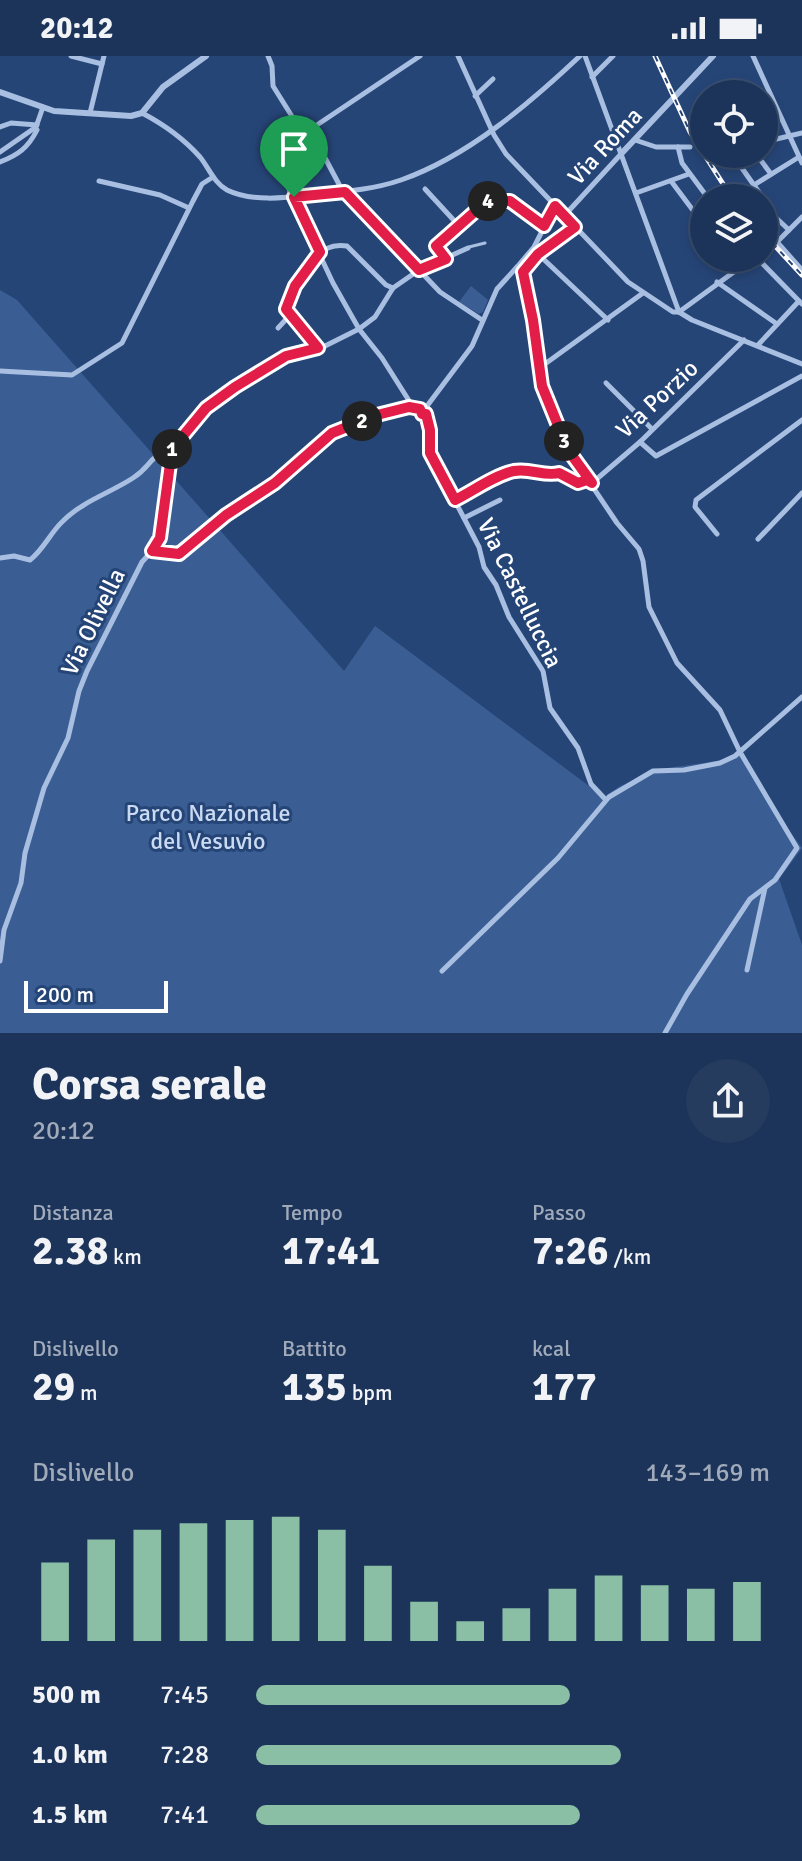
<!DOCTYPE html>
<html lang="it">
<meta charset="utf-8">
<style>
:root{--surface:#1c3459;--page:#253c5f;--text:#f1f3f6;--muted:#a0aaba;--line:#3a4f6f;--accent:#8abfa5}
body{margin:0;font-family:Signika,sans-serif;background:var(--page);color:var(--text);height:100vh;display:flex;flex-direction:column;font-size:30px;white-space:nowrap}
*{box-sizing:border-box;margin:0}
p{font-size:26px;color:var(--muted)}
.icon{flex:none;width:44px;height:44px;fill:none;stroke:currentColor;stroke-width:2;stroke-linecap:round;stroke-linejoin:round}
.map{position:relative;height:977px;overflow:hidden}
.sheet{display:flex;flex-direction:column;background:var(--surface);flex:1}
.sheet>*{flex:none}
.buttons{position:absolute;left:690px;top:24px;display:grid;gap:16px}
.buttons a{display:grid;place-items:center;width:88px;height:88px;border-radius:50%;background:var(--surface);box-shadow:0 4px 12px #0003,0 0 0 2px var(--line);font-size:40px}
.scale{position:absolute;left:24px;bottom:20px;width:144px;box-sizing:border-box;padding-left:8px;border:4px solid #fff;border-top:0;font-size:22px;line-height:28px;white-space:nowrap;color:#fff;-webkit-text-stroke:6px #264577;paint-order:stroke}
.pin{position:absolute;display:grid;place-items:center;width:68px;height:68px;color:#fff;margin:-82px -34px;border-radius:50% 50% 50% 0;rotate:-45deg;box-shadow:0 0 8px #0007}
.pin .icon{rotate:45deg}
.km{position:absolute;width:40px;height:40px;margin:-20px;border-radius:50%;background:#222;color:#fff;font-size:22px;line-height:40px;text-align:center}
.round{display:grid;place-items:center;flex:none;width:84px;height:84px;border-radius:42px;background:var(--page)}
.headline{display:flex;align-items:center;justify-content:space-between;height:136px;padding:0 32px}
h1{font-size:44px;font-weight:700;line-height:60px}
.stats{display:grid;grid-template-columns:repeat(3,1fr);gap:12px;height:136px;padding:8px 32px}
.stats div{display:grid;align-content:center}
.stats b{font-size:40px;font-weight:700}
.stats small{font-size:22px;font-weight:400}
.stats p{font-size:22px}
.chart{height:224px;padding:16px 32px}
.chart p{display:flex;justify-content:space-between}
.chart svg{width:100%;height:144px;margin-top:8px;stroke:var(--accent);stroke-width:6}
ul{padding:0 32px;list-style:none;font-size:26px}
li{display:grid;grid-template-columns:128px 96px 1fr;align-items:center;height:60px}
li i{height:20px;border-radius:10px;background:var(--accent)}
.status{display:flex;justify-content:space-between;align-items:center;height:56px;padding:0 40px;background:var(--surface);direction:ltr}
.status svg{height:22px;fill:currentColor}
.map>svg:first-child{display:block}
.green{fill:#3a5e94}
.lines{fill:none;stroke-linecap:round;stroke-linejoin:round}
.pedestrian{stroke:#a8bfe2;stroke-width:3}
.minor{stroke:#a8bfe2;stroke-width:5}
.tertiary{stroke:#a8bfe2;stroke-width:6}
.rail-casing{stroke:#fff;stroke-width:5}
.rail{stroke:#264577;stroke-width:2;stroke-dasharray:6;stroke-linecap:butt}
.route-casing{stroke:#fff;stroke-width:16}
.route{stroke:#e11d48;stroke-width:10}
.labels{text-anchor:middle;dominant-baseline:central;stroke-width:6;stroke-linejoin:round;paint-order:stroke}
.street-label{font-size:24px;fill:#fff;stroke:#264577}
.park-label{font-size:24px;fill:#cadaf2;stroke:#264577}
</style>
<div class="status"><b>20:12</b><svg viewBox="0 0 49 12"><path d="M0 12V9h3v3zM5 12V6h3v6zM10 12V3h3v9zM15 12V0h3v12zM26 1h20v11H26zM47 4h2v5h-2z"/></svg></div>
<div class="map">
<svg width="802" height="977" viewBox="0 0 802 977">
<rect width="100%" height="100%" fill="#264577"/>
<g class="green">
<path d="M471,230L488,244L483,256L479,258L459,246Z"/>
<path d="M0,234L17,244L344,615L375,570L601,739L605,740L620,730L661,713L717,705L743,696L786,770L802,792L779,823L802,889V977H0Z"/>
</g>
<g class="lines">
<path class="pedestrian" d="M469,191L485,187"/>
<g class="minor">
<path d="M71,0L102,8"/>
<path d="M268,0L272,10L273,30L303,78L324,100L341,132L440,236L482,264"/>
<path d="M458,0L494,79L506,98L628,226L673,256H679L692,264L802,308"/>
<path d="M585,0L679,256"/>
<path d="M753,0L802,107"/>
<path d="M592,21L613,0"/>
<path d="M475,40L493,23"/>
<path d="M90,57L104,0"/>
<path d="M142,57C163,68 184,83 200,101C209,112 214,127 227,134C251,146 285,142 311,139C341,136 372,134 401,124C467,101 529,48 580,0"/>
<path d="M0,71L11,67L37,69"/>
<path d="M635,84L656,91H690"/>
<path d="M764,86L802,77"/>
<path d="M703,89H704"/>
<path d="M678,91L682,107L708,142"/>
<path d="M0,96L36,71L43,51"/>
<path d="M732,98L763,142"/>
<path d="M756,98L771,118"/>
<path d="M0,106C18,99 28,92 37,74"/>
<path d="M99,125L160,139L189,152"/>
<path d="M671,125L704,169"/>
<path d="M754,129L799,101"/>
<path d="M425,133L460,171"/>
<path d="M636,137L689,118"/>
<path d="M555,150L534,191L517,211L523,216L538,198L575,171"/>
<path d="M773,159L789,174"/>
<path d="M564,160L621,98"/>
<path d="M777,186L802,214"/>
<path d="M764,195L777,186L802,161"/>
<path d="M538,198L608,264"/>
<path d="M729,202L737,213"/>
<path d="M757,202L802,248"/>
<path d="M446,203L436,190L487,145H510L544,170"/>
<path d="M523,216L533,264L542,330L568,394L617,467L639,493L643,505L649,551L677,607L720,654L740,696L797,792L775,824L750,843L687,938L665,977"/>
<path d="M717,226L777,268"/>
<path d="M679,256L753,202"/>
<path d="M278,272L291,258"/>
<path d="M758,289L799,245"/>
<path d="M318,292L286,253C297,227 312,184 347,190L386,229L393,232"/>
<path d="M538,313L643,237"/>
<path d="M0,315L72,319L122,287L193,145L202,128L213,121"/>
<path d="M606,327L652,373"/>
<circle cx="424" cy="354" r="4.5"/>
<path d="M427,350L472,290L497,233L517,211"/>
<path d="M420,353L413,351L382,302L359,273L333,227L290,136L281,105L299,81L420,0"/>
<path d="M426,358L430,374V397L479,491L484,511L496,529L509,561L543,615L550,652L578,692L591,728L606,744"/>
<path d="M640,386L656,400L802,320"/>
<path d="M172,393L215,344L293,297L323,291L359,273L375,261L393,232L419,214L468,192"/>
<path d="M455,444C472,436 497,419 514,415C531,412 544,421 559,417L578,427L587,424L592,427L640,386L744,284"/>
<path d="M464,462L500,444"/>
<path d="M717,478L695,451L696,444L802,364"/>
<path d="M758,483L802,437"/>
<path d="M152,495L160,482L172,393"/>
<path d="M0,502L14,500L30,504C44,493 50,477 63,465C83,445 110,437 133,422C152,410 147,401 172,393"/>
<path d="M0,905L4,874L21,827L25,797L44,732L68,682L79,635L87,615L142,506L152,495L179,498L226,459L275,427L332,377L377,359L413,351"/>
<path d="M747,914L765,832"/>
<path d="M442,915L558,802L609,741L653,715L684,714L720,707L735,700L802,641"/>
</g>
<g class="tertiary">
<path d="M0,36L54,55L131,60L142,57L163,31L206,0"/>
<path d="M621,98L713,0"/>
</g>
<g class="rail-casing">
<g id="rail">
<path d="M655,0L690,76L732,142"/>
<path d="M764,178L802,219"/>
</g>
</g>
<use href="#rail" class="rail"/>
</g>
<g class="lines">
<g class="route-casing">
<path id="route" d="M345,136L419,214L446,203L436,190L487,145H510L544,170L555,150L575,171L538,198L523,216L533,264L542,330L568,394L592,427L587,424L578,427L559,417C544,421 531,412 514,415C495,419 473,435 455,444L430,397V374L426,358H422L420,353L409,351L377,359L332,377L275,427L226,459L179,498L152,495L160,482L172,393L206,352L235,331L286,300L318,292L286,253L295,230L320,196L294,141Z"/>
</g>
<use href="#route" class="route"/>
</g>
<g class="labels">
<g class="street-label">
<text transform="translate(605 90) rotate(-47)">Via Roma</text>
<text transform="translate(657 343) rotate(-43)">Via Porzio</text>
<text transform="translate(520 537) rotate(64)">Via Castelluccia</text>
<text transform="translate(93 566) rotate(-64)">Via Olivella</text>
</g>
<g class="park-label">
<text x="208" y="757">Parco Nazionale<tspan x="208" dy="28">del Vesuvio</tspan></text>
</g>
</g>
</svg>
<div class="buttons">
<a><svg class="icon" aria-label="locate" viewBox="0 0 24 24"><circle cx="12" cy="12" r="6"/><path d="M12 2v4M12 18v4M2 12h4M18 12h4"/></svg></a>
<a><svg class="icon" aria-label="layers" viewBox="0 0 24 24"><path d="M12 4l9 5-9 5-9-5zM3 14l9 5 9-5"/></svg></a>
</div>
<div class="scale">200 m</div>
<div class="pin" style="left:294px;top:141px;background:#1e9e55"><svg class="icon" aria-label="arrive" viewBox="0 0 24 24"><path d="M6 21V4h12l-3 4 3 4H6"/></svg></div>
<b class="km" style="left:172px;top:393px">1</b>
<b class="km" style="left:362px;top:365px">2</b>
<b class="km" style="left:564px;top:385px">3</b>
<b class="km" style="left:488px;top:145px">4</b>
</div>
<section class="sheet">
<div class="headline"><div><h1>Corsa serale</h1><p>20:12</p></div><a class="round"><svg class="icon" aria-label="share" viewBox="0 0 24 24"><path d="M12 15V3M7 8l5-5 5 5M5 13v7h14v-7"/></svg></a></div>
<div class="stats">
<div><p>Distanza</p><b>2.38<small> km</small></b></div>
<div><p>Tempo</p><b>17:41</b></div>
<div><p>Passo</p><b>7:26<small> /km</small></b></div>
</div>
<div class="stats">
<div><p>Dislivello</p><b>29<small> m</small></b></div>
<div><p>Battito</p><b>135<small> bpm</small></b></div>
<div><p>kcal</p><b>177</b></div>
</div>
<div class="chart"><p><span>Dislivello</span>143–169 m</p>
<svg viewBox="0 0 160 44" preserveAspectRatio="none"><path d="M5 44V20M15 44V13M25 44V10M35 44V8M45 44V7M55 44V6M65 44V10M75 44V21M85 44V32M95 44V38M105 44V34M115 44V28M125 44V24M135 44V27M145 44V28M155 44V26"/></svg>
</div>
<ul>
<li><b>500 m</b>7:45<i style="width:61%"></i></li>
<li><b>1.0 km</b>7:28<i style="width:71%"></i></li>
<li><b>1.5 km</b>7:41<i style="width:63%"></i></li>
</ul>
</section>
